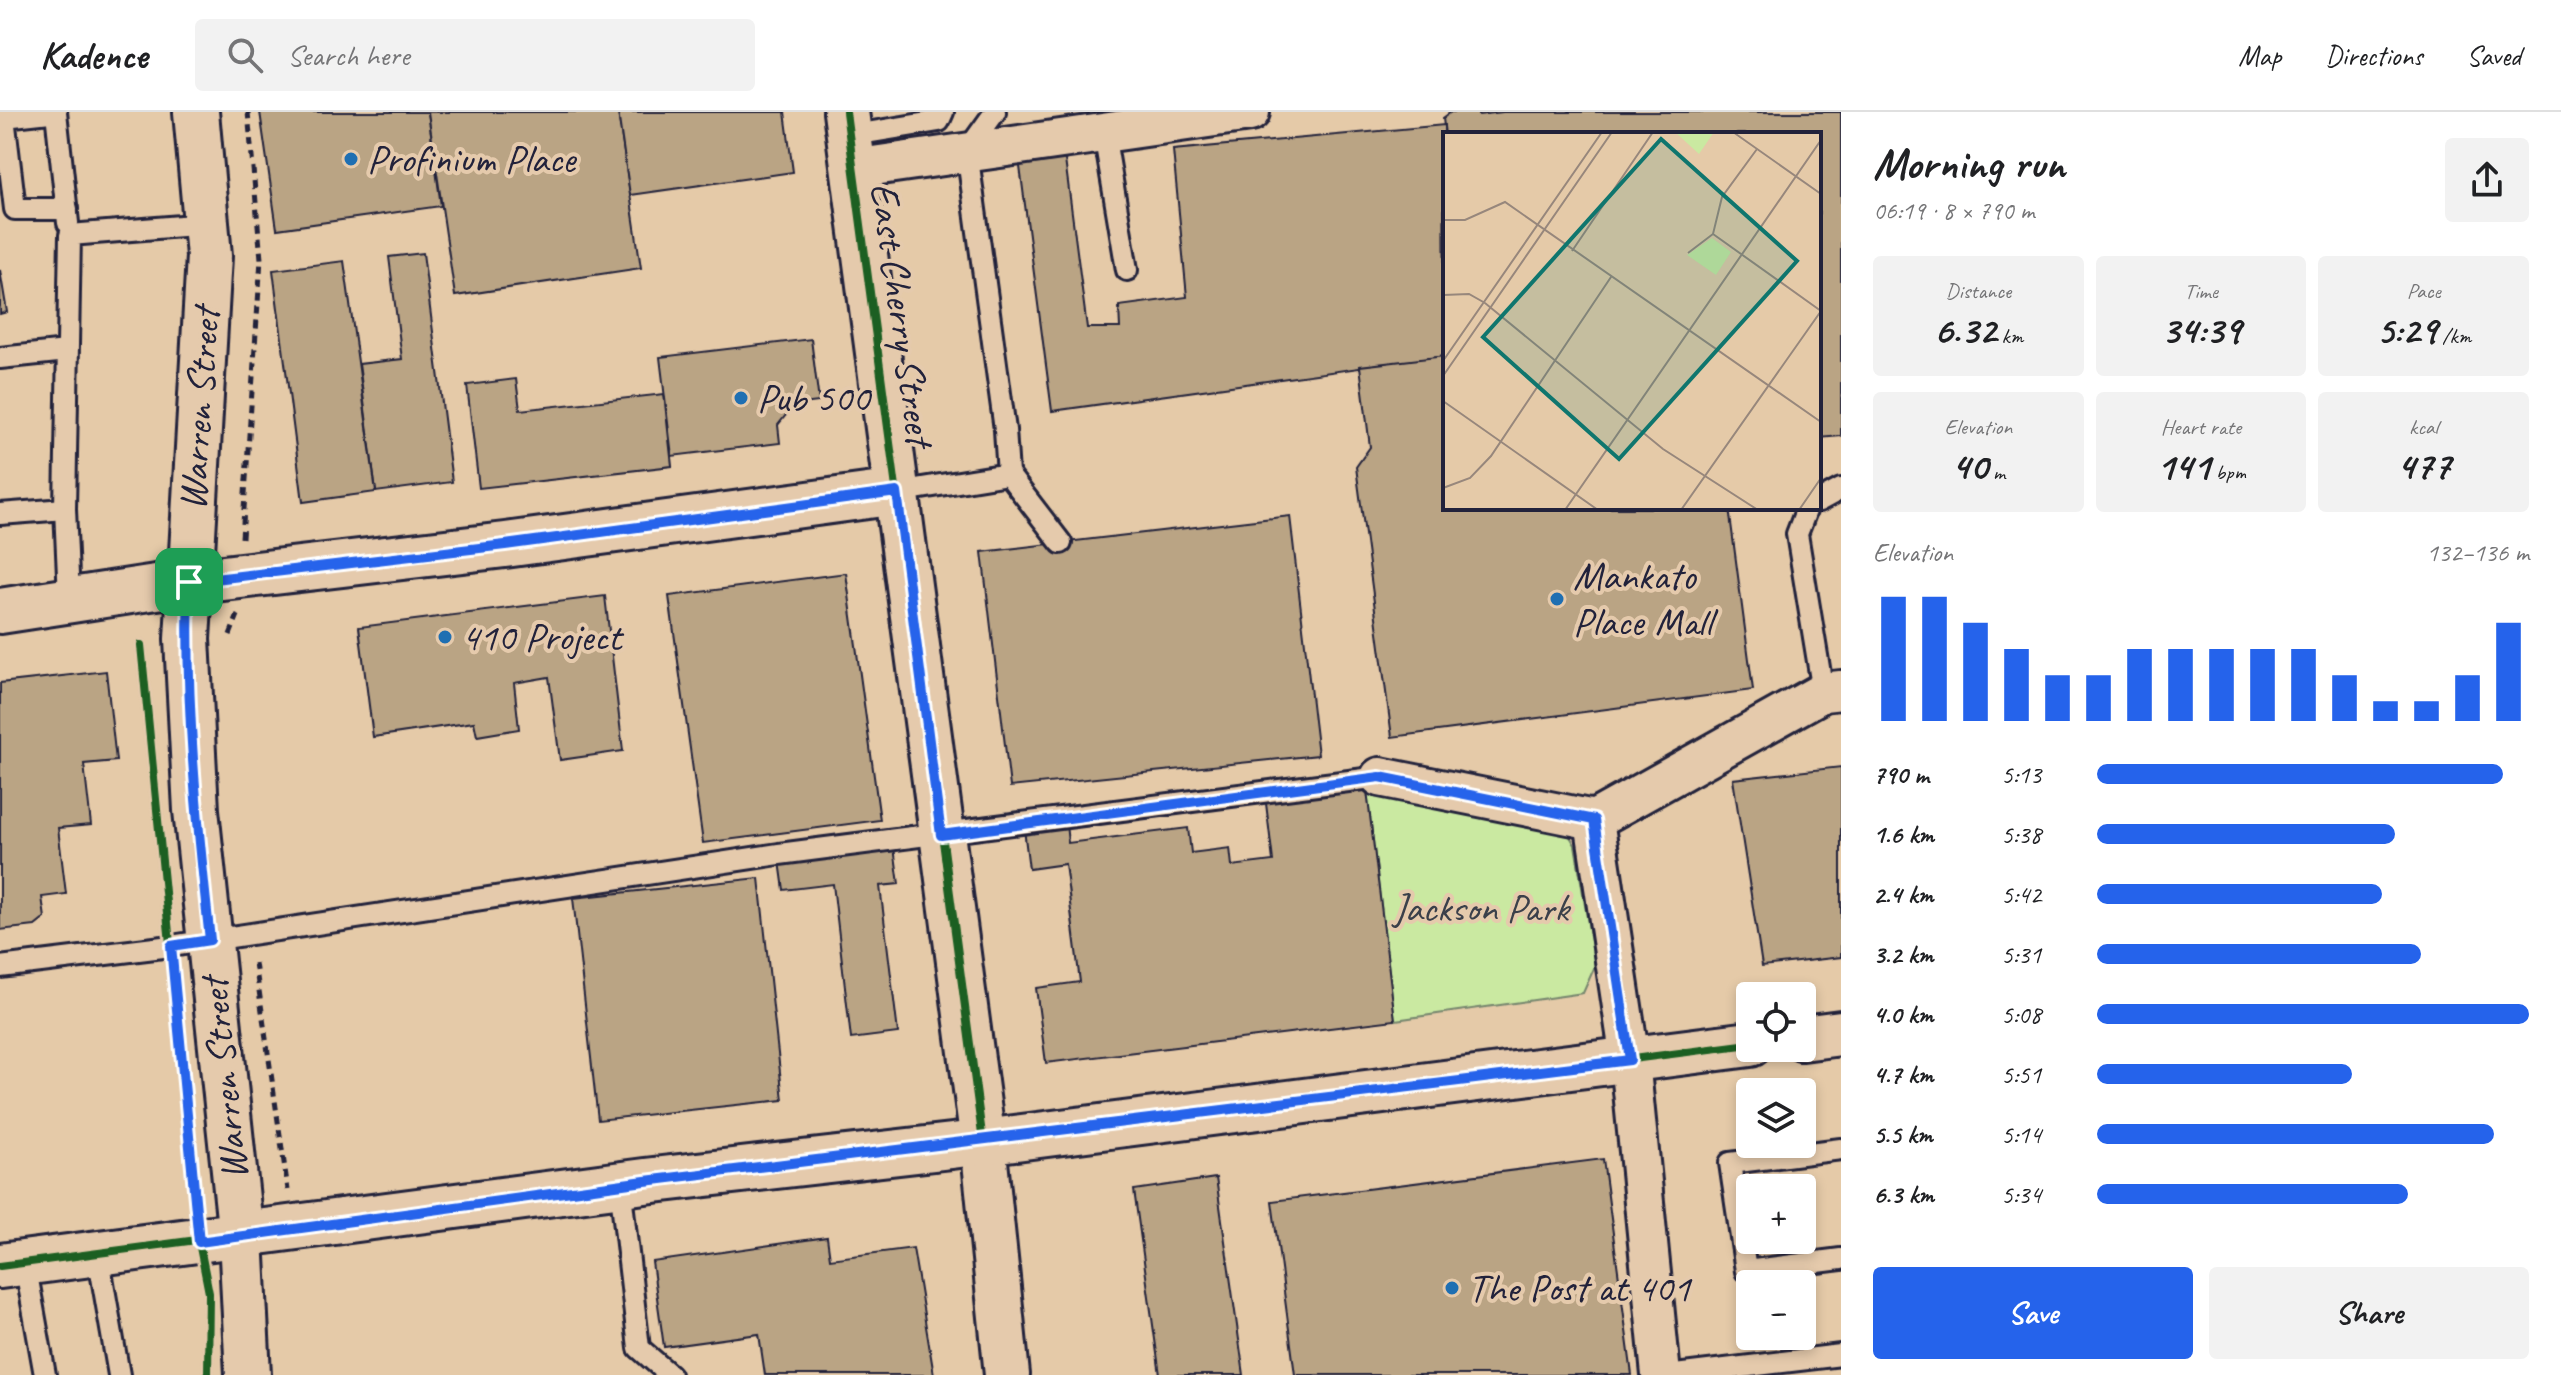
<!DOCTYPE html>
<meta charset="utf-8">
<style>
:root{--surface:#fff;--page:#f2f2f2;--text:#202124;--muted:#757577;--line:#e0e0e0;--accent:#2563eb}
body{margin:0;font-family:Caveat,sans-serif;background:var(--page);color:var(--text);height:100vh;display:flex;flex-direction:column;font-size:30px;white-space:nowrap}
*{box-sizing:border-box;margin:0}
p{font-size:26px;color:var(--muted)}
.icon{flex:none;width:44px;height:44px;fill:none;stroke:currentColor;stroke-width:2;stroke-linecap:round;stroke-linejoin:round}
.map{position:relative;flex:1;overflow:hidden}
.side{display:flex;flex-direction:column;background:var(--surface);width:720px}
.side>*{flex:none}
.fabs{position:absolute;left:1736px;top:870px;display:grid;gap:16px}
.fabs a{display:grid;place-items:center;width:80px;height:80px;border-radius:8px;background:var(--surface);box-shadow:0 4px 12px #0003;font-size:40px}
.pin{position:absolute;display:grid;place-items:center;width:68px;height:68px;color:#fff;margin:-34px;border-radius:16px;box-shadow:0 4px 12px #0006}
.round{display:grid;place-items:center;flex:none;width:84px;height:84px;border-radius:8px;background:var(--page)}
.headline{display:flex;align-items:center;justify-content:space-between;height:136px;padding:0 32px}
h1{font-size:44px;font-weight:700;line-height:60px}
.figures{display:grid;grid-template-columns:repeat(3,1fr);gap:12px;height:136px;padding:8px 32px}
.figures div{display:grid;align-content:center;border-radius:8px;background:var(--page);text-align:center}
.figures b{font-size:40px;font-weight:700}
.figures small{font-size:22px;font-weight:400}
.figures p{font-size:22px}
.chart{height:224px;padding:16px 32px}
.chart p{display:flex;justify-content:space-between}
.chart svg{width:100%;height:144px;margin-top:8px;stroke:var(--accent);stroke-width:6}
.primary-button{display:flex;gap:16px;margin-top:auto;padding:16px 32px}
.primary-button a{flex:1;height:92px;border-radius:8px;background:var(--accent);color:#fff;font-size:32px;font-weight:700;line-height:92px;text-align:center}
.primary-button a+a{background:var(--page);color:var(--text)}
ul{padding:0 32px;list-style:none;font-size:26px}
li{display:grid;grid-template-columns:128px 96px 1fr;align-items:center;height:60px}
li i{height:20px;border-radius:10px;background:var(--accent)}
header{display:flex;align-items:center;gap:48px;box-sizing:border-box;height:112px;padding:0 40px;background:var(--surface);border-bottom:2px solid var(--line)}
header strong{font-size:38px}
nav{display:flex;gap:44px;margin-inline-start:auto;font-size:28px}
.search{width:560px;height:72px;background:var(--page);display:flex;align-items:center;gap:20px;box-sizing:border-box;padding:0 28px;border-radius:8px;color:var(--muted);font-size:30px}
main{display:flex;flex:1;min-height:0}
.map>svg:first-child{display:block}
.green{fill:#cae9a1;stroke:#76866e;stroke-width:2}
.building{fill:#baa484;stroke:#22223b;stroke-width:2}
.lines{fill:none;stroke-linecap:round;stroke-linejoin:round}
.service-casing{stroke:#22223b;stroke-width:26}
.minor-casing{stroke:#22223b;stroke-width:44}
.tertiary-casing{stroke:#22223b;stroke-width:50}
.path{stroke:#22223b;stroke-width:5;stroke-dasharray:8 6;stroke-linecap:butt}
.service{stroke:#e5caac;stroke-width:20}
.minor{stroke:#e5caac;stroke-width:38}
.tertiary{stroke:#e5caac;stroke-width:44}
.cycleway-casing{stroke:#e5caac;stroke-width:13}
.cycleway{stroke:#1b5e20;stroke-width:8}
.route-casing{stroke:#fff;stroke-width:16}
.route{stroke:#2563eb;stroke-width:10}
.poi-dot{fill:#1f6fb2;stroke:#e5caac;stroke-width:3}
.labels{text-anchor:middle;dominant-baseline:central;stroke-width:8;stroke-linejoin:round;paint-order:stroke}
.poi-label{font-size:40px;fill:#22223b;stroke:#e5caac;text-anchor:start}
.street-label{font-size:40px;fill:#22223b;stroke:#e5caac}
.park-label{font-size:40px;fill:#3b404a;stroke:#e5caac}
.inset-road{fill:none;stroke:#97877c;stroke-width:2}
.view{fill:#0f766e;fill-opacity:0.15;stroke:#0f766e;stroke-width:4}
.inset-edge{fill:none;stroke:#22223b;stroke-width:4}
</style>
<header>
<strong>Kadence</strong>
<div class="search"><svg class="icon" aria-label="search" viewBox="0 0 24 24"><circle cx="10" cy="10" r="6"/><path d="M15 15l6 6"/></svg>Search here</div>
<nav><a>Map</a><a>Directions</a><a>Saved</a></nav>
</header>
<main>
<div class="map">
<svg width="1841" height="1263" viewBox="0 0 1841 1263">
<rect width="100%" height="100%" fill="#e5caa8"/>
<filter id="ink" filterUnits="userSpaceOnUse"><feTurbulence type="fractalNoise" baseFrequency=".0125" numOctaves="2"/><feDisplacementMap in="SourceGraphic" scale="16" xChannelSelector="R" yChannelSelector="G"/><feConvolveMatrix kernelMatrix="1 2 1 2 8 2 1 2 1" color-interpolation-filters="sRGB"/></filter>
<g filter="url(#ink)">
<path class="green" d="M1366,671L1568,721L1575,733L1595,854L1583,881L1395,908Z"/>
<g class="building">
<path d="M260,0H428L441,94L277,117Z"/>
<path d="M428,0H618L641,156L455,184Z"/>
<path d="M618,0H785L793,60L630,83Z"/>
<path d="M1451,0H1477L1479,3L1503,0H1841V324L1819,326V22L1445,23L1443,6Z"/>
<path d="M1444,13L1445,244L1052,299L1019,47L1064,40L1087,216H1120L1119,194L1187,185L1173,38Z"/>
<path d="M423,141L452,370L376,380L359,252L402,247L389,145Z"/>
<path d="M344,149L376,380L303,390L273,158Z"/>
<path d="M0,158L7,200L0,202Z"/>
<path d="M811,227L819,290L794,293L778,313L780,331L672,344L660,245Z"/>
<path d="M1445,244V396H1729L1753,578L1392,625L1356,355L1370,335L1360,254Z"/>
<path d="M516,267L520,298L664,282L672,354L479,376L467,273Z"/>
<path d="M1290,404L1318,643L1010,675L982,440Z"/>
<path d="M846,461L880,708L703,731L669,484Z"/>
<path d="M605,484L623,639L560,648L549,565L514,571L519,617L477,624L474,610L373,625L359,515Z"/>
<path d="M106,559L116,649L84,652L91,713L58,716L66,782L42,785L45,806L35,814L0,818V571Z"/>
<path d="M1841,655V845L1762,854L1733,667Z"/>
<path d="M1366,671L1395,908L1046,951L1036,876L1080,870L1065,752L1029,757L1024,717L1066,712L1068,731L1188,716L1191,741L1230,736L1232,754L1273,749L1265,683Z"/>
<path d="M893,728L899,772L880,774L898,921L851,927L833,772L784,778L779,742Z"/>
<path d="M759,766L783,988L598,1008L573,786Z"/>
<path d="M1603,1047L1632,1263H1295L1272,1089Z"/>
<path d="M1216,1066L1244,1263H1160L1134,1078Z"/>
<path d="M827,1125L830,1147L913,1136L934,1263H765L759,1222L664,1235L652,1150Z"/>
</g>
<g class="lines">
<g class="service-casing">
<g id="service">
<path d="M50,0L4,5L15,97H67"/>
<path d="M56,0L68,111"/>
<path d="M995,0L967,39L1005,318L1008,362"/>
<path d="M1104,21L1127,158"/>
<path d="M848,24L939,9L943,0"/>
<path d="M0,246L67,239"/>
<path d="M897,380L1008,362L1061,431"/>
<path d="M1819,389L1841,377"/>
<path d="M1807,396L1797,422L1823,580"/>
<path d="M0,402L65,397"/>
<path d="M69,486L65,397L70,123L206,112"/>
<path d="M0,855L171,834L779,742L1380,665"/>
<path d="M1841,1037L1730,1051L1746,1159L1841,1147"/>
<path d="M620,1072L639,1236L670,1263"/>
<path d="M98,1142L119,1263"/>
<path d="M25,1151L45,1263"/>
<path d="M1675,1263L1841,1243"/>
</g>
</g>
<g class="minor-casing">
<g id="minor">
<path d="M852,57L1250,0"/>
<path d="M1380,665L1594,708L1823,580L1841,578"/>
<path d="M1594,708L1630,948L1661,1263"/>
</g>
</g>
<g class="tertiary-casing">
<g id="tertiary">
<path d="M196,0L209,144L187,527L196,698L241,1125L248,1263"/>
<path d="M846,0L983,1030L1007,1263"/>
<path d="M0,499L189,470L505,433L897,380"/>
<path d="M1802,926L1841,921"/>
<path d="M0,1154L645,1069L952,1034L1750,932"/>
</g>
</g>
<g class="path">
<path d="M242,426L261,147L248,0"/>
<path d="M230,523L238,503"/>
<path d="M255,851L288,1078"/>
</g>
<use href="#service" class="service"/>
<use href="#minor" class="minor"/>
<use href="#tertiary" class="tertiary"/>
<g class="cycleway-casing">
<g id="cycleway">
<path d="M846,0L983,1030"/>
<path d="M141,533L199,1130L209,1181L208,1263"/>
<path d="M0,1154L645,1069L952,1034L1750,932"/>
</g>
</g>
<use href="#cycleway" class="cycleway"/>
</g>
</g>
<g class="lines" filter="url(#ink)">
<g class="route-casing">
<path id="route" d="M897,380L941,723L1380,665L1594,708L1630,948L645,1069L199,1130L171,834L210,828C197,709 185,590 189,470L505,433Z"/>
</g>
<use href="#route" class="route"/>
</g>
<g class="poi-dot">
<circle cx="351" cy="47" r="8"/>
<circle cx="741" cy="286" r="8"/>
<circle cx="1557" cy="487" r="8"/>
<circle cx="445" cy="525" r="8"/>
<circle cx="1452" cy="1176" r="8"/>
</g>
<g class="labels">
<g class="poi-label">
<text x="367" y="47">Profinium Place</text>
<text x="757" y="286">Pub 500</text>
<text x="1573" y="464">Mankato<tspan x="1573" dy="46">Place Mall</tspan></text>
<text x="461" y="525">410 Project</text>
<text x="1468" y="1176">The Post at 401</text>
</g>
<g class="street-label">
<text transform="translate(902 202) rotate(82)">East Cherry Street</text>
<text transform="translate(199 297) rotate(-86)">Warren Street</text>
<text transform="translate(224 967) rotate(-96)">Warren Street</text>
</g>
<g class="park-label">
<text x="1481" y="796">Jackson Park</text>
</g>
</g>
<g transform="translate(1443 20)">
<rect width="378" height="378" fill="#e5caa8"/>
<path d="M232,0H271L256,22ZM269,106L288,120L273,143L244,123Z" fill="#cae9a1"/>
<path class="inset-road" d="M290,0L378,62M0,88H22L62,70L378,290M270,102L378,179M129,119L210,0M245,121L270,102L279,65L314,17M0,163L26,162L42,171L220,317L315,378M0,229L159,0M0,244L169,0M0,269L155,378M0,356L27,346L48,324L168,145M122,378L378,8M238,378L378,179M356,378L378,346"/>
<path class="view" d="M218,7L354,129L176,327L40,205Z"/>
<rect width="378" height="378" class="inset-edge"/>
</g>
</svg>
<div class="fabs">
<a><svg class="icon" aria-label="locate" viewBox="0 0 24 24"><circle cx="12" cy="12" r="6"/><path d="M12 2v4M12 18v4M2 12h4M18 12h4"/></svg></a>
<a><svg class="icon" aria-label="layers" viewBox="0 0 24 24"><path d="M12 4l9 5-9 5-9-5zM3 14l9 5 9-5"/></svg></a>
<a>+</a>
<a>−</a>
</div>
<div class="pin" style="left:189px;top:470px;background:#1e9e55"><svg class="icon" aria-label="arrive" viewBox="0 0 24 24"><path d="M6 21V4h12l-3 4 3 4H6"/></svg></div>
</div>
<section class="side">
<div class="headline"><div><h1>Morning run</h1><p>06:19 · 8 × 790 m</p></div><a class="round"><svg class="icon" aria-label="share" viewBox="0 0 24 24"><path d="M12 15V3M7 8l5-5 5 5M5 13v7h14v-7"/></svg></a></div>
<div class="figures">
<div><p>Distance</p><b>6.32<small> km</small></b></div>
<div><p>Time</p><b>34:39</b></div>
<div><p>Pace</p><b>5:29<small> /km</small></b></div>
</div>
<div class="figures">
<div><p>Elevation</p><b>40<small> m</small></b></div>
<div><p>Heart rate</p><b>141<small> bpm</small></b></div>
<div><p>kcal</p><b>477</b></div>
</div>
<div class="chart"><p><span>Elevation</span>132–136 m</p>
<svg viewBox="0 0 160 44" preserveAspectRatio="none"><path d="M5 44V6M15 44V6M25 44V14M35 44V22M45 44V30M55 44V30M65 44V22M75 44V22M85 44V22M95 44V22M105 44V22M115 44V30M125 44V38M135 44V38M145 44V30M155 44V14"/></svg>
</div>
<ul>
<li><b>790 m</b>5:13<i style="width:94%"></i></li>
<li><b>1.6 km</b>5:38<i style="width:69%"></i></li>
<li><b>2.4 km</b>5:42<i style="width:66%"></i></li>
<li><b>3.2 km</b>5:31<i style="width:75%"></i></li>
<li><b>4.0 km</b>5:08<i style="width:100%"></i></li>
<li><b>4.7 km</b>5:51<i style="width:59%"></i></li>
<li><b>5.5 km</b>5:14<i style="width:92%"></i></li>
<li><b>6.3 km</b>5:34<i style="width:72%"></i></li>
</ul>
<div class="primary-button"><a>Save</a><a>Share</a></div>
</section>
</main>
